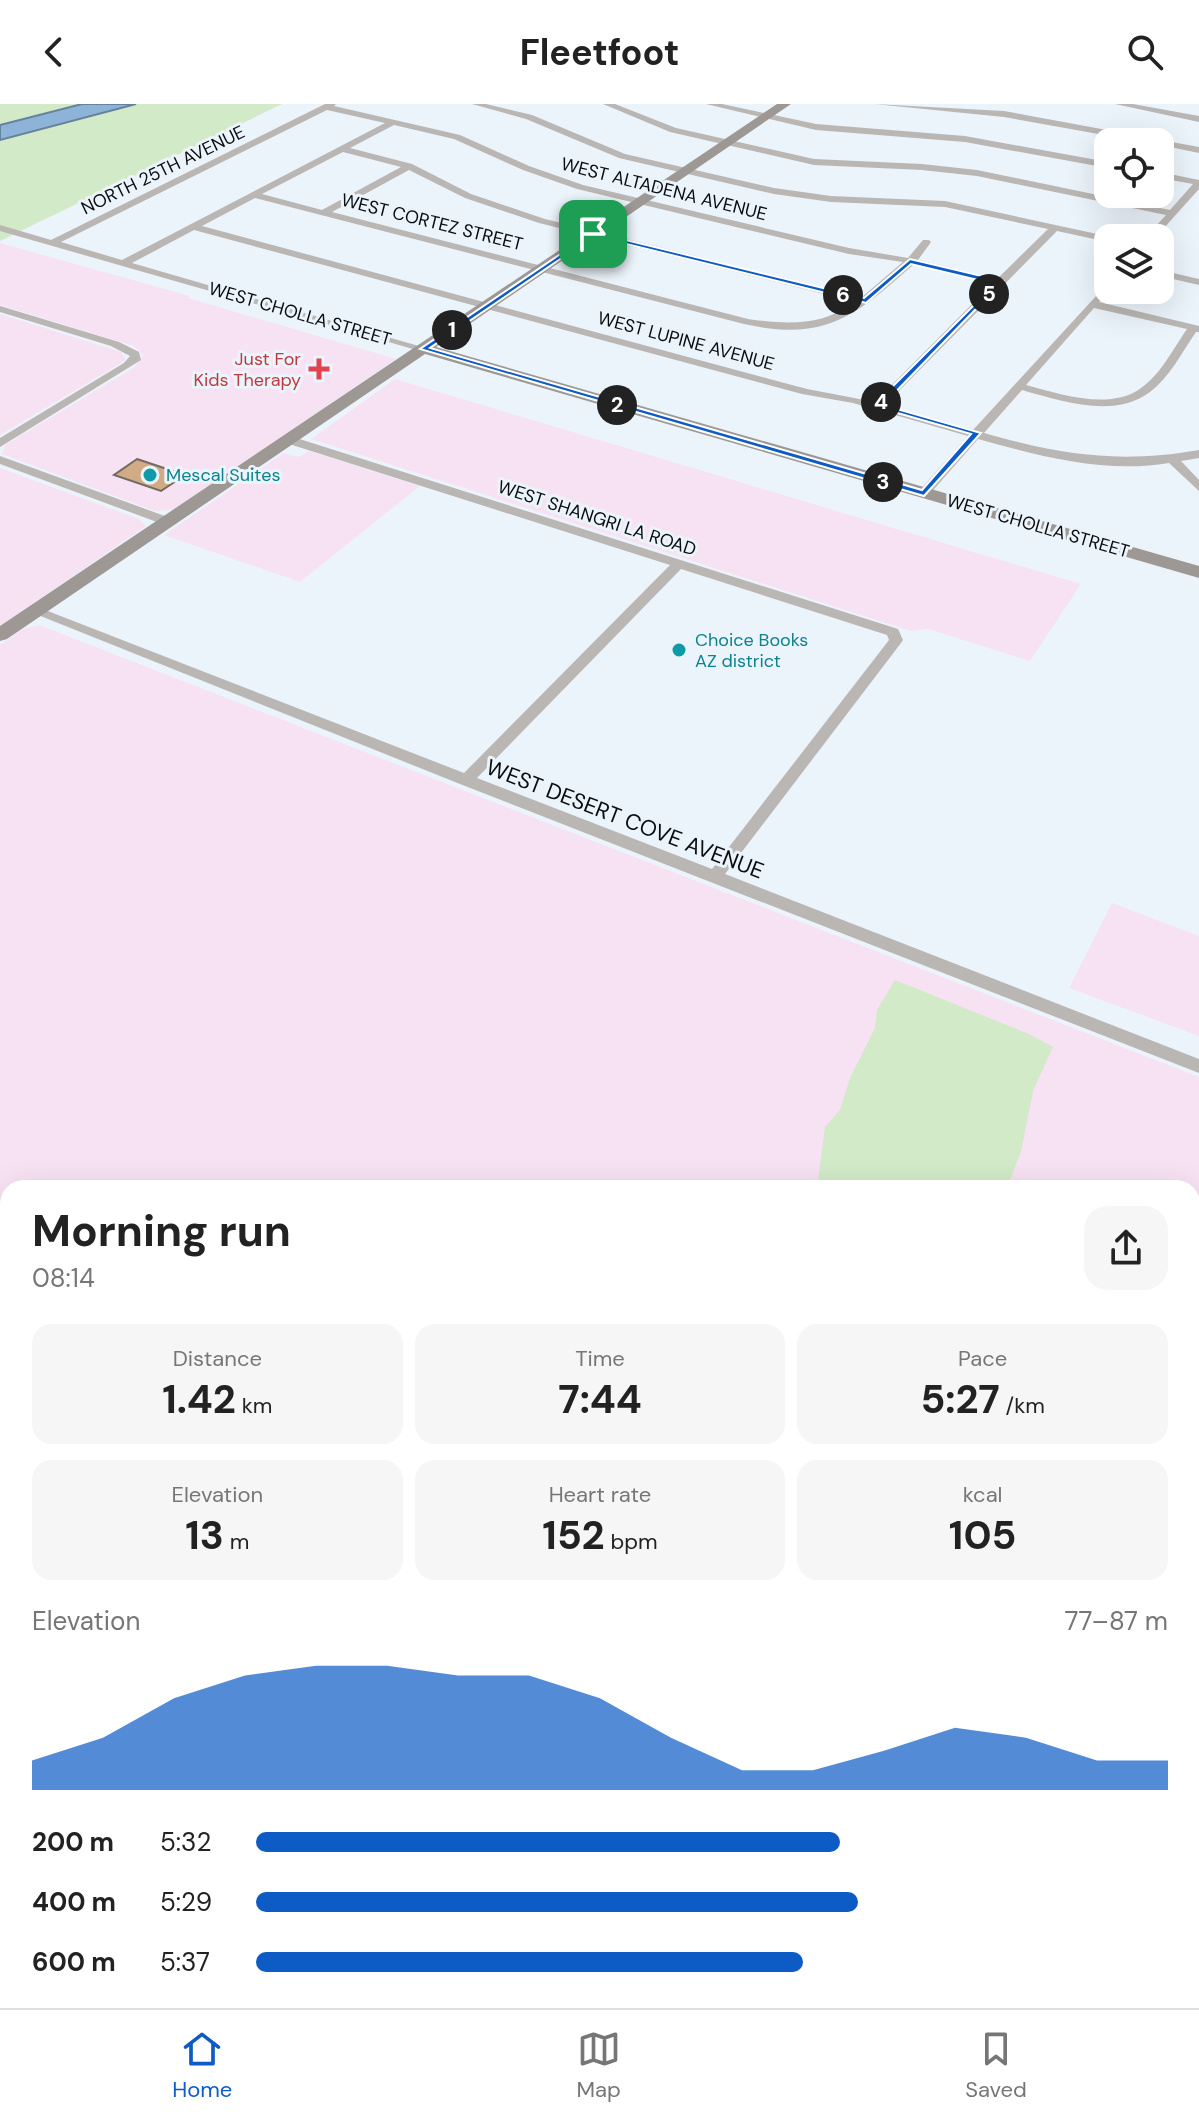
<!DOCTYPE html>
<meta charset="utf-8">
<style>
:root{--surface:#fff;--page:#f6f6f6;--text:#222;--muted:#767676;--line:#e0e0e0;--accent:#0d5bc5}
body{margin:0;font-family:"DM Sans",sans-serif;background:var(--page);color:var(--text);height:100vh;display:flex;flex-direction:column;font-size:30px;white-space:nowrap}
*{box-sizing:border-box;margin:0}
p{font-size:26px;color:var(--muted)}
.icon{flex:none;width:44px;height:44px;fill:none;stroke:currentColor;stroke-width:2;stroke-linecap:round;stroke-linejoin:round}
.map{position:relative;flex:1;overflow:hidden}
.sheet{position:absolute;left:0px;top:1076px;width:1200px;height:828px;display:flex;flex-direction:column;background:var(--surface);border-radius:24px 24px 0 0;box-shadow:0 8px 32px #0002}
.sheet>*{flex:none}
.buttons{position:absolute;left:1094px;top:24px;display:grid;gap:16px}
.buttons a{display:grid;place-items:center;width:80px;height:80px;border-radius:16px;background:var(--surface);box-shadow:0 8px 32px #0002;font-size:40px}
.pin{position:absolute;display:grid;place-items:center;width:68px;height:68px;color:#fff;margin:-34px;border-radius:16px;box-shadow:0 4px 12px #0006}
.km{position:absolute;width:40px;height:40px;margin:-20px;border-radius:50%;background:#222;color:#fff;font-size:22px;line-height:40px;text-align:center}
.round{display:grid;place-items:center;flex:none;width:84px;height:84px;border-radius:24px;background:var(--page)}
.headline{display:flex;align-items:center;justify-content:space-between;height:136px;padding:0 32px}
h1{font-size:44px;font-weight:700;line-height:60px}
.metrics{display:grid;grid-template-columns:repeat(3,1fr);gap:12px;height:136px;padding:8px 32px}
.metrics div{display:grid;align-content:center;border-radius:20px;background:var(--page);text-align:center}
.metrics b{font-size:40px;font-weight:700}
.metrics small{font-size:22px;font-weight:400}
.metrics p{font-size:22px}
.chart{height:224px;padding:16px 32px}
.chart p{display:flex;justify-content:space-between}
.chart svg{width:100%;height:144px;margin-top:8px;fill:var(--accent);opacity:.7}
ul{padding:0 32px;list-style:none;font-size:26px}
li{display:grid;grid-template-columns:128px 96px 1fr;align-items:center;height:60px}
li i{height:20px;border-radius:10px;background:var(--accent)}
header{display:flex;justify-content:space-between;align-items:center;height:104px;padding:0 32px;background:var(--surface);font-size:36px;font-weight:700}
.tabs{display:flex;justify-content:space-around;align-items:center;height:112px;border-top:2px solid var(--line);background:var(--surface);font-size:22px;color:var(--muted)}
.tabs a{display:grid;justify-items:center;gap:4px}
.tabs .current{color:var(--accent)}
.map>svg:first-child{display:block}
.industrial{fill:#f6e2f2}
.green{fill:#d2eac7}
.water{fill:#8db4d8;stroke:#66829c;stroke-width:2}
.building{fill:#d1ab86;stroke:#706a63;stroke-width:2}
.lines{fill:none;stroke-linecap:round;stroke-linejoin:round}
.street{fill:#bab6b3;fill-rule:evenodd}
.secondary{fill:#9e9894;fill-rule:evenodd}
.primary{fill:#8a827e;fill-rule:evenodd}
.route{fill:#0d5bc5;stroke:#fff;stroke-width:2;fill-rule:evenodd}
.health-dot{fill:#e0444e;stroke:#ecf4fb;stroke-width:3}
.culture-dot{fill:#0f9aa8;stroke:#ecf4fb;stroke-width:3}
.labels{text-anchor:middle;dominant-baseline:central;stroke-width:6;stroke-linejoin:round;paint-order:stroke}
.far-street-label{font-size:18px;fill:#0a0d0f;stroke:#ecf4fb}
.far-health-label{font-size:18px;fill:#be3a42;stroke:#ecf4fb;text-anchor:end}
.far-culture-label{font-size:18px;fill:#0d838f;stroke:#ecf4fb;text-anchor:start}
.street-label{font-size:22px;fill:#0a0d0f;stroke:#ecf4fb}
</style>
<header><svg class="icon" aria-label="back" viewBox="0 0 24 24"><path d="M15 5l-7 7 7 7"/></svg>Fleetfoot<svg class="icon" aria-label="search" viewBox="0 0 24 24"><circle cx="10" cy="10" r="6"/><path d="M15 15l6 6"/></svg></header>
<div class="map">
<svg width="1199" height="1904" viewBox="0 0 1199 1904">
<rect width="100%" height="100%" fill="#ecf4fb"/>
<g class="industrial">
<path d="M0,139L190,192L188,194L396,255L175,405L155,407L2,350L5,341L135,263L143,251L134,242L0,201Z"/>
<path d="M0,210L121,248L126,256L0,331Z"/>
<path d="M395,275L1081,480L1030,557L928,525L911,527L311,335Z"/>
<path d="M309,347L420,382L300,478L164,431L284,349L299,353Z"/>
<path d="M0,364L139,415L146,422L0,522Z"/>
<path d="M39,521L1199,973V1628L1192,1624V1084H8V1383L0,1378V541L23,525Z"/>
<path d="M1112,799L1199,832V932L1069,884Z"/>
<path d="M27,1896H179L189,1904H21Z"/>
<path d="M340,1896H466L462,1904H335Z"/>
<path d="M796,1896H939L935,1904H809Z"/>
</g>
<g class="green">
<path d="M0,0H282L0,137Z"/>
<path d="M895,876L1029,930L1053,943L1033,987L1021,1047L1007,1084H817L825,1023L840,1006L850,974L875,924L877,906Z"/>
</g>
<path class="water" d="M82,0H136L0,36V21Z"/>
<path class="building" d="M137,355L185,371L161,387L114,371Z"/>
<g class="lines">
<g class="street">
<path d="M325,0H336L334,2L460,31L529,62L583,81L849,144L908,154L923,136H929L931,138L918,156L997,175L1048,125L945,103L831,98L774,90L619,54L526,15L472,0H486L532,11L625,50L774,84L831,92L945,97L1111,133L1108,138L1057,127L885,301L973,326L1108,179L1110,186L1099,198L1199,222V228H1196C1182,248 1170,273 1150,288C1115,315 1060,297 1022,286L984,329C1061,351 1119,360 1199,346V354L1181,357L1199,376V387L1169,359C1105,370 1039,352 978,335L928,392H920V386L968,332L853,299L802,290L194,126L132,159L429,245L420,247L0,127V121L51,136ZM327,6L385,19L122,156L61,138ZM394,21L454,35L523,66L577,85L849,150L903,158L862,193L545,115L471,90L412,60L350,44ZM343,48L401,63L322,106L262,90ZM409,66L465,94L539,119L856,198C821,222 789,221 748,215L332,108ZM255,94L744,220C826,238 855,212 913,161L992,180L875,298L807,285L202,122ZM1094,204L1187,225C1173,245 1161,270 1141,284C1110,307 1060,290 1026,281Z"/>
<path d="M603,0H615L676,24L814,55L922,60L977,66L1170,106L1193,80L1160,74V68L1199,76V85L1155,134H1145L1166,111L977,72L922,66L814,61L670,28Z"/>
<path d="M706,0H722L816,20L965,32L1108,58V64L965,38L816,26Z"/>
<path d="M874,0L1004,7L1199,43V49L1160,41V38H1143L1004,13Z"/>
<path d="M1115,0H1133L1199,12V18Z"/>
<path d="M1160,166L1199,175V181L1160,172Z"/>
<path d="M0,202L119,238L139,248L141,256L0,343V334L124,259L130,252L111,242L0,208Z"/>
<path d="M290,332L898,525L903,536L901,539L725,770L1199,955V969L460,680L28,507L30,504H40L464,669L670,461L286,339L284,336ZM681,465L887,531L889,536L712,765L477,674Z"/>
<path d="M0,352L173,415L175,418L165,421L0,360Z"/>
</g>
<g class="secondary">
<path d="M777,0H791L436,243L1199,462V474L425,250L7,535L0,537V522Z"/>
<path d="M0,1395L8,1398V1433L0,1430Z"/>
<path d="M720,1896H769L772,1904H723Z"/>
</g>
<g class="primary">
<path d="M1199,1727V1788L1192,1791V1730Z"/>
<path d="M1138,1896H1180L1178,1904H1136Z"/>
</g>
</g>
<path class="route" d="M593,128L864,194L910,155L1003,177L883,301L981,329L924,392L420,245ZM594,132L866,199L911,160L995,180L873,302L971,330L922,386L430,244Z"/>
<path class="health-dot" d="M315 253h8v8h8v8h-8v8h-8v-8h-8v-8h8z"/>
<g class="culture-dot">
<circle cx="150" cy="371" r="8"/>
<circle cx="679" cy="546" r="8"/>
</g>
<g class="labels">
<g class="far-street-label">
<text transform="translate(163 66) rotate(-26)">NORTH 25TH AVENUE</text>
<text transform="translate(664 85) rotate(14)">WEST ALTADENA AVENUE</text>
<text transform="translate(432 118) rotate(14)">WEST CORTEZ STREET</text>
<text transform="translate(300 210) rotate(16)">WEST CHOLLA STREET</text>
<text transform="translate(686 237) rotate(15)">WEST LUPINE AVENUE</text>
<text transform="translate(597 414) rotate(18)">WEST SHANGRI LA ROAD</text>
<text transform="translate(1038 422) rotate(16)">WEST CHOLLA STREET</text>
</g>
<g class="far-health-label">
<text x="301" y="255">Just For<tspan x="301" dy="21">Kids Therapy</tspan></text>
</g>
<g class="far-culture-label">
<text x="166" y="371">Mescal Suites</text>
<text x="695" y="536">Choice Books<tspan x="695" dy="21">AZ district</tspan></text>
</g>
<g class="street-label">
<text transform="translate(625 715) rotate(21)">WEST DESERT COVE AVENUE</text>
</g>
</g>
</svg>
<div class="buttons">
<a><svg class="icon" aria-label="locate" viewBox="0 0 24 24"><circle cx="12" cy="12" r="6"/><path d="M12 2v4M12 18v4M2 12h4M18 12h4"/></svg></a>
<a><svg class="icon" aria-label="layers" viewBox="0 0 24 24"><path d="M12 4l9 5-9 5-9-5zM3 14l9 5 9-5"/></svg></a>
</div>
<div class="pin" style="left:593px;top:130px;background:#1e9e55"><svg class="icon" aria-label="arrive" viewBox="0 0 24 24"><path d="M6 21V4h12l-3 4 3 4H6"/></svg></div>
<b class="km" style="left:452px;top:226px">1</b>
<b class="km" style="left:617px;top:301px">2</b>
<b class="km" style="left:883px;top:378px">3</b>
<b class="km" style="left:881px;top:298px">4</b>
<b class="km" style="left:989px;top:190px">5</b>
<b class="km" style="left:843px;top:191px">6</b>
<section class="sheet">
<div class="headline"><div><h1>Morning run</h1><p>08:14</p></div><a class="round"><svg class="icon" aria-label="share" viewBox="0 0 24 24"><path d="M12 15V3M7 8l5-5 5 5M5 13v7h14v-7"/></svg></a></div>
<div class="metrics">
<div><p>Distance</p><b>1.42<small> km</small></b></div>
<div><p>Time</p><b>7:44</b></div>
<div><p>Pace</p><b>5:27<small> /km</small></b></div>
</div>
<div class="metrics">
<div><p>Elevation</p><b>13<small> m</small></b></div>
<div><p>Heart rate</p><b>152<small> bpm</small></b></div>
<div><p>kcal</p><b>105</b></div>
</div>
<div class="chart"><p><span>Elevation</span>77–87 m</p>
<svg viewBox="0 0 160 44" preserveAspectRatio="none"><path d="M0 44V35L10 28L20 16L30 9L40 6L50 6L60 9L70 9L80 16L90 28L100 38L110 38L120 32L130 25L140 28L150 35L160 35V44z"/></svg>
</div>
<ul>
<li><b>200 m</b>5:32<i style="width:64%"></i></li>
<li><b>400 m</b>5:29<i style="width:66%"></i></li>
<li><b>600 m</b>5:37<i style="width:60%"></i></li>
</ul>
</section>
</div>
<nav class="tabs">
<a class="current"><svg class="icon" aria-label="home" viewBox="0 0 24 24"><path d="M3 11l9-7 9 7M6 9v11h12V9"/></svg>Home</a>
<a><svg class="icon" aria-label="map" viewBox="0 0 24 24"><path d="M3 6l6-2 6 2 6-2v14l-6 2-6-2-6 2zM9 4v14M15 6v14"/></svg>Map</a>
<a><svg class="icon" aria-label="saved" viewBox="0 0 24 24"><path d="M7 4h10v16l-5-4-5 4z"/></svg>Saved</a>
</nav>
